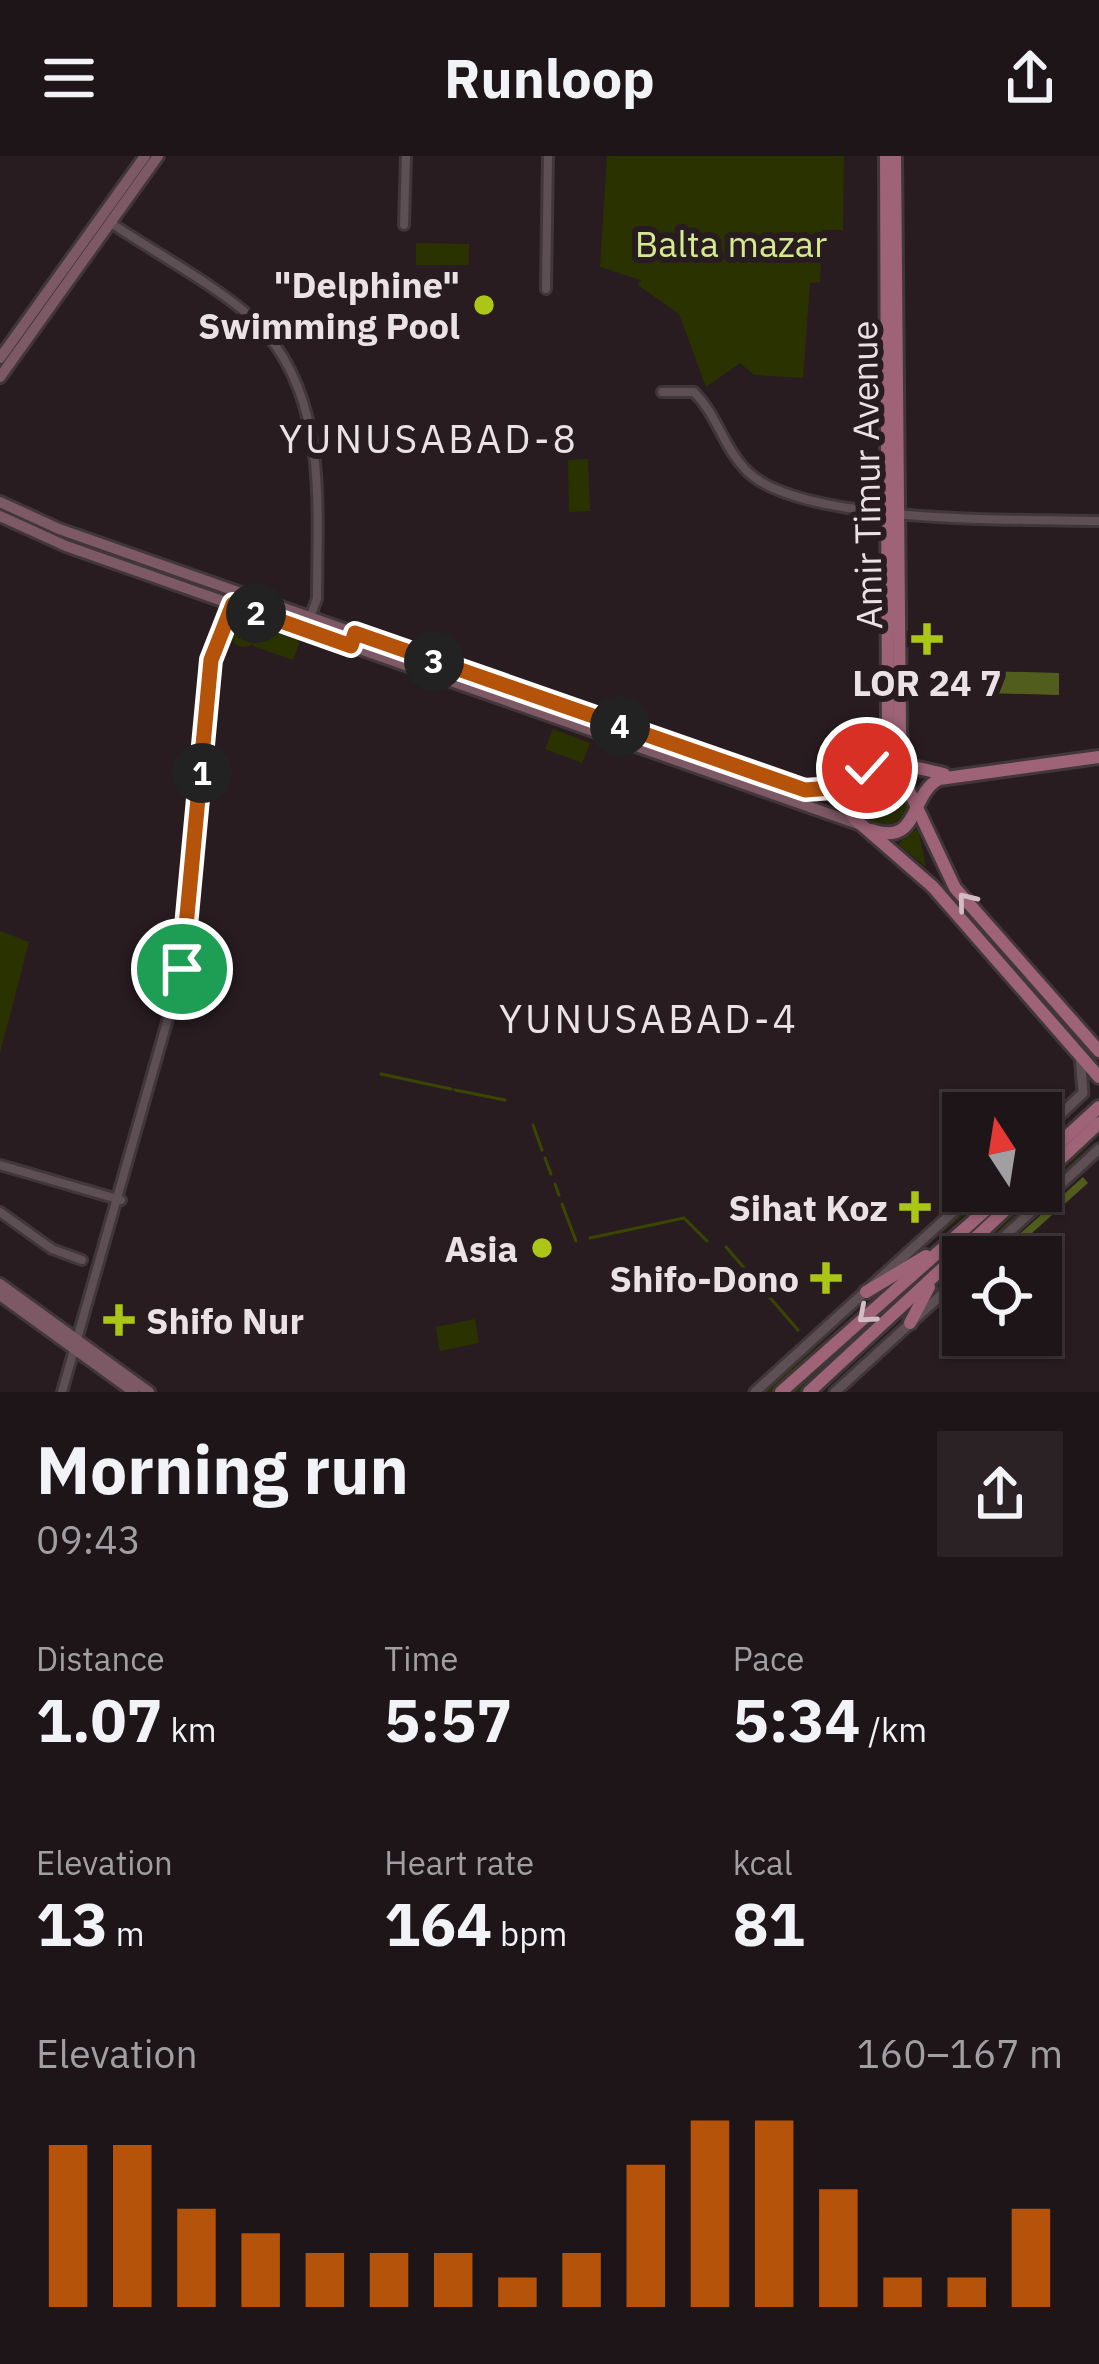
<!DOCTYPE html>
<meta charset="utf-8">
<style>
:root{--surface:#1e1518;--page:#2b2225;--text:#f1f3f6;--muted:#a19fa2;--line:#3c3437;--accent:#b45309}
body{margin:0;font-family:"IBM Plex Sans",sans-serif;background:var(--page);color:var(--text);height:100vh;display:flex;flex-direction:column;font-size:45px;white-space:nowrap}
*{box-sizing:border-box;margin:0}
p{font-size:39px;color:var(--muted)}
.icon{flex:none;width:66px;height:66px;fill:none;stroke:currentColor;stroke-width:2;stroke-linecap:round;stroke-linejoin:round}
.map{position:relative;height:1236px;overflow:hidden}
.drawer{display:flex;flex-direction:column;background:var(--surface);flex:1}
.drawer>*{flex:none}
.needle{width:78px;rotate:348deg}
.controls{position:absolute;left:942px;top:936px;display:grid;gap:24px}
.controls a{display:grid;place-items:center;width:120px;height:120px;border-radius:0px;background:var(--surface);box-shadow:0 3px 9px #0004,0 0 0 3px var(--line);font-size:60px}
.pin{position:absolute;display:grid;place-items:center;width:102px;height:102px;color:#fff;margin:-51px;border:6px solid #fff;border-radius:50%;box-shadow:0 3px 12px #0007}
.km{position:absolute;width:60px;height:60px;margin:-30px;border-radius:50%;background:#222;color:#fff;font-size:33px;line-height:60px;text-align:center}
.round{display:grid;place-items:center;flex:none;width:126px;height:126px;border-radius:0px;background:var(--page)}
.head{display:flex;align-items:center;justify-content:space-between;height:204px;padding:0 36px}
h1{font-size:66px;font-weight:800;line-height:90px}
.stats{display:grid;grid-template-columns:repeat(3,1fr);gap:18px;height:204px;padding:12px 36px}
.stats div{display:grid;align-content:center}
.stats b{font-size:60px;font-weight:800}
.stats small{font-size:33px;font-weight:400}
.stats p{font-size:33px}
.chart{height:336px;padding:24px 36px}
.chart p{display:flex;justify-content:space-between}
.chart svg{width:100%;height:216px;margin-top:12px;stroke:var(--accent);stroke-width:6}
header{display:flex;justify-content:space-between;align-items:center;height:156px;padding:0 36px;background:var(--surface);font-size:54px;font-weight:800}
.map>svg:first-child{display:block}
.green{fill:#2a3300}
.forest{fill:#515d1d}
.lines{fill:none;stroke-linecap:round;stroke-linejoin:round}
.stream{stroke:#3a4600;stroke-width:3}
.minor-casing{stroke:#41373a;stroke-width:14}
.tertiary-casing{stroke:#41373a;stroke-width:15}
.secondary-casing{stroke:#41373a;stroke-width:16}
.primary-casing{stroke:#41373a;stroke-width:18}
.minor{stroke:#5d4f53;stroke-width:8}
.tertiary{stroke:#5d4f53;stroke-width:9}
.secondary{stroke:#7d5965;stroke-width:10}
.primary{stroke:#9e6377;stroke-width:12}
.oneway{stroke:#d4bcc4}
.route-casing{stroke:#fff;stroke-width:24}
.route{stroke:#b45309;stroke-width:15}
.poi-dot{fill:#abc616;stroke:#281c20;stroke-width:4.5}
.labels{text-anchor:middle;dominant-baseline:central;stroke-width:12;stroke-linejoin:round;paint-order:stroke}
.park-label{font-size:36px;fill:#d4ea8e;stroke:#281c20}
.poi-label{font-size:36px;font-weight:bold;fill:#ebe2e5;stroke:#281c20;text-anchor:end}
.street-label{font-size:36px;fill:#ebe2e5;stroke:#281c20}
.neighbourhood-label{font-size:39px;letter-spacing:3px;fill:#ebe2e5;stroke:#281c20}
</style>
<header><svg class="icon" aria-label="menu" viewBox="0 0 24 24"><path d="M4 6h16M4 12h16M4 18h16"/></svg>Runloop<svg class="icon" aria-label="share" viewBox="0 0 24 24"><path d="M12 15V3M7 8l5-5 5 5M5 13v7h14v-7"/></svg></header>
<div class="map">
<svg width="1099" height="1236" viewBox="0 0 1099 1236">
<rect width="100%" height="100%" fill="#281c20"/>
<g class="green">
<path d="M607,0H844L843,74H822L820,126L810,127L803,222L754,219L740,207L706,231L679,158L638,129L641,124L600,111Z"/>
<path d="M416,87L469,88V109H416Z"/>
<path d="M588,303L590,355L569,356L568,304Z"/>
<circle cx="244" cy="478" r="13"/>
<path d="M260,471L300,485L293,504L253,490Z"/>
<path d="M553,573L590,587L582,607L545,593Z"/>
<circle cx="882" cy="642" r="27"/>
<path d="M918,672L926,711L898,688Z"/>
<path d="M0,775L29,786L0,897Z"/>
<path d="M1099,981L975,1101H969Z"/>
<path d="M985,1035H995L902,1108Z"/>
<path d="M970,1076L799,1236H790Z"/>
<path d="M893,1127L772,1236H764Z"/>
<path d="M475,1163L479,1187L440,1195L436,1171Z"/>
</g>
<g class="forest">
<path d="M984,515L1059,517V539L983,537Z"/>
<path d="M1083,1021L1088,1027L1005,1101H994Z"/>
</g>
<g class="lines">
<g class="stream">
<path d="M381,918L451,933"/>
<path d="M455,934L505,944"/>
<path d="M533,969L542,994"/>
<path d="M545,1002L551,1018"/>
<path d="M555,1028L559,1039"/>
<path d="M562,1048L576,1085"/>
<path d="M590,1082L684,1062L707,1085"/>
<path d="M726,1091L798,1174"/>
</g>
<g class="minor-casing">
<g id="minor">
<path d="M111,67C152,95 221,132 255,165C329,239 317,347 317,443L310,461"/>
<path d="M404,69L406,0"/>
<path d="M546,133L548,0"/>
<path d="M662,236H694C717,259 723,290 745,313C795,369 1021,363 1099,365"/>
<path d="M0,1009L121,1044"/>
<path d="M0,1056L52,1093L82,1104"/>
<path d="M62,1236L182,813L211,504L233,449"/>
</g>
</g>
<g class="tertiary-casing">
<g id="tertiary">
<path d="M1041,977L1083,937L1080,899"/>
<path d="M982,1101L1099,993"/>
<path d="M755,1236L976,1035"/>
<path d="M835,1236L963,1119"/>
</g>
</g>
<g class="secondary-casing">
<g id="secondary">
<path d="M0,202L145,0"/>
<path d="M0,221L158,0"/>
<path d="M0,346L59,373L787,629L823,635L857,619"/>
<path d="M0,360L66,390L861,669"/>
<path d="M0,1128L149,1236"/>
<path d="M0,1139L134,1236"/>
</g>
</g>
<g class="primary-casing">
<g id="primary">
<path d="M886,0L888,575C883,609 831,626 855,663L933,731L1099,921"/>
<path d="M895,0L900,576L907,628"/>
<path d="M877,607L891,610L903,622L955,732L1099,895"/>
<path d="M900,608L944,618"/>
<path d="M871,674C920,691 909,639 939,623L1099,601"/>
<path d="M1041,1004L1099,951"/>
<path d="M1041,1021L1099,967"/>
<path d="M866,1136L926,1100"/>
<path d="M910,1167L929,1131"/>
<path d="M781,1236L1007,1035"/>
<path d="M809,1236L1026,1035"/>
</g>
</g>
<use href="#minor" class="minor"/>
<use href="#tertiary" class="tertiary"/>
<use href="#secondary" class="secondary"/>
<use href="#primary" class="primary"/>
</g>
<defs><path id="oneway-chevron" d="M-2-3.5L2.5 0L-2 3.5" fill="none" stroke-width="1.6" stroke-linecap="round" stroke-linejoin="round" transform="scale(3)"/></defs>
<g class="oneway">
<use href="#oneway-chevron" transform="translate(966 745) rotate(-129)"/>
<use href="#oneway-chevron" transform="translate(866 1159) rotate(139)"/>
</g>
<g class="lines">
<g class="route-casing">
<path id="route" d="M182,813L211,504L233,448L351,490L355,477L805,634L832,632L867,612"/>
</g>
<use href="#route" class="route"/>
</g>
<g class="poi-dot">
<circle cx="484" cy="149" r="12"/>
<path d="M921 465h12v12h12v12h-12v12h-12v-12h-12v-12h12z"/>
<path d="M909 1033h12v12h12v12h-12v12h-12v-12h-12v-12h12z"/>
<circle cx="542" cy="1092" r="12"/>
<path d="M820 1104h12v12h12v12h-12v12h-12v-12h-12v-12h12z"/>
<path d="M113 1146h12v12h12v12h-12v12h-12v-12h-12v-12h12z"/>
</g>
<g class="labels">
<g class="park-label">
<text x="731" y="87">Balta mazar</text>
</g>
<g class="poi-label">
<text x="460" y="128">"Delphine"<tspan x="460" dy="41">Swimming Pool</tspan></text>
<text x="927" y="526" text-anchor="middle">LOR 24 7</text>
<text x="888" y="1051">Sihat Koz</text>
<text x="518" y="1092">Asia</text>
<text x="799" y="1122">Shifo-Dono</text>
<text x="146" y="1164" text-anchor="start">Shifo Nur</text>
</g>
<g class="street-label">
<text transform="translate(866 319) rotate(-91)">Amir Timur Avenue</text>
</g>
<g class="neighbourhood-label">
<text x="429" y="282">YUNUSABAD-8</text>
<text x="649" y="862">YUNUSABAD-4</text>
</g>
</g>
</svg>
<div class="controls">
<a><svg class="needle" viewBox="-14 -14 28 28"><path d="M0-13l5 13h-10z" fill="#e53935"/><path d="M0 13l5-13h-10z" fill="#a19fa2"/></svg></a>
<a><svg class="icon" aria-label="locate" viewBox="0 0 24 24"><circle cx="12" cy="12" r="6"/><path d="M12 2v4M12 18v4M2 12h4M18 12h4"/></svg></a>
</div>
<div class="pin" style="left:182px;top:813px;background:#1e9e55"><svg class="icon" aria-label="arrive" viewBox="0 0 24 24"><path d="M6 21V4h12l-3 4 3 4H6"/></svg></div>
<div class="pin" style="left:867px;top:612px;background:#d93025"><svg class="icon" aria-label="check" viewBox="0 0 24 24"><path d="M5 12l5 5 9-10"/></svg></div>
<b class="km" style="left:202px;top:617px">1</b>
<b class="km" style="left:256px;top:457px">2</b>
<b class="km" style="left:434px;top:505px">3</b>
<b class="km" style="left:620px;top:570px">4</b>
</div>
<section class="drawer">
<div class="head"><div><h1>Morning run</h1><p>09:43</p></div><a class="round"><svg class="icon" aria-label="share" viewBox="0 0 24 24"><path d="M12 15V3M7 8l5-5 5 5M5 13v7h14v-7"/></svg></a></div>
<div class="stats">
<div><p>Distance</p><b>1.07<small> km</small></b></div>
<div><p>Time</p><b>5:57</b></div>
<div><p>Pace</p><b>5:34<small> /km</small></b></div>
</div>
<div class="stats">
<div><p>Elevation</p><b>13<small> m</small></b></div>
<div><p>Heart rate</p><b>164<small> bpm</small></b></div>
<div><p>kcal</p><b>81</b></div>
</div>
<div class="chart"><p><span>Elevation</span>160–167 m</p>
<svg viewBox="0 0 160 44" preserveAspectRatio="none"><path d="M5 44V11M15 44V11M25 44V24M35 44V29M45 44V33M55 44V33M65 44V33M75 44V38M85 44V33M95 44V15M105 44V6M115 44V6M125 44V20M135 44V38M145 44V38M155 44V24"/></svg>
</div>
</section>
